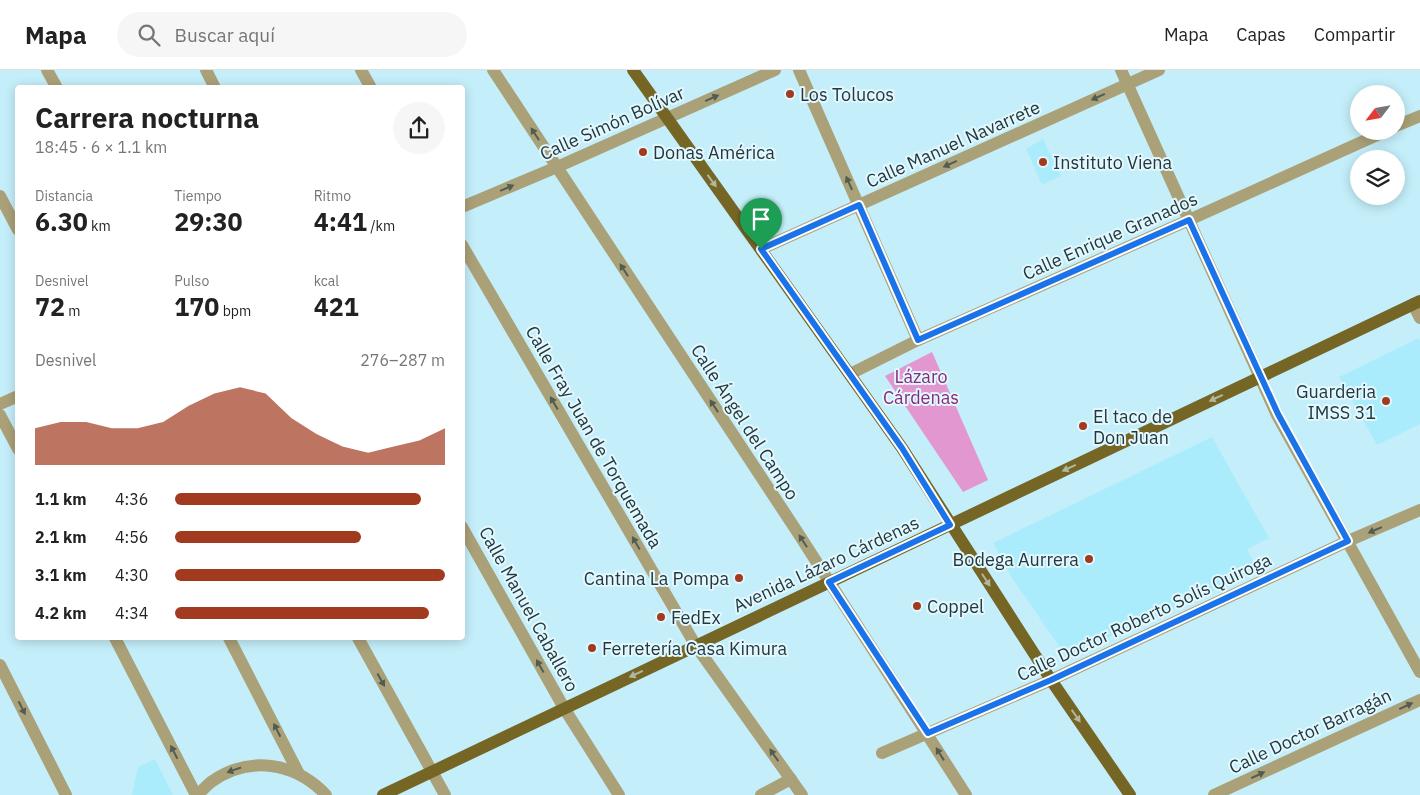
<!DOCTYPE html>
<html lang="es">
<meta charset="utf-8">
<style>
:root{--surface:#fff;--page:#f6f6f6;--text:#222;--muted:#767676;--line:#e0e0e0;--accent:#a23a1f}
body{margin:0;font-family:"IBM Plex Sans",sans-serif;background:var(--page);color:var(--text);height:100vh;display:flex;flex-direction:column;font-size:19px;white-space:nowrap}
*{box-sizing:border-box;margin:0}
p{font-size:16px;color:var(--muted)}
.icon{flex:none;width:28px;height:28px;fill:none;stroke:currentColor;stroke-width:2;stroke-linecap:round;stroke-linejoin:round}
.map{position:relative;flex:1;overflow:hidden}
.details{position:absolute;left:15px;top:15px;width:450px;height:555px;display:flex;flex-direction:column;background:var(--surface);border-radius:5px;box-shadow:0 2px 12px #0003}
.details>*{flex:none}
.needle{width:32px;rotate:239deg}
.tools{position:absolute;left:1350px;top:15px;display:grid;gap:10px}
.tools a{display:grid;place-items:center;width:55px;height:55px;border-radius:50%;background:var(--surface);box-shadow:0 2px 12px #0003;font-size:25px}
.pin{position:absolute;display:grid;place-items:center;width:42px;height:42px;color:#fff;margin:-51px -21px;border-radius:50% 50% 50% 0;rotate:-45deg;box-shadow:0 0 5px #0007}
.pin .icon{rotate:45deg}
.round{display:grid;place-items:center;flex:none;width:52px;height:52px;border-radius:26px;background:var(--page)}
.overview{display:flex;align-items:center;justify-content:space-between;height:85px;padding:0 20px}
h1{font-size:28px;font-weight:800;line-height:38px}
.metrics{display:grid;grid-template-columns:repeat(3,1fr);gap:8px;height:85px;padding:5px 20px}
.metrics div{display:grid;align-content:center}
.metrics b{font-size:25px;font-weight:800}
.metrics small{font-size:14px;font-weight:400}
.metrics p{font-size:14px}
.chart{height:140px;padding:10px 20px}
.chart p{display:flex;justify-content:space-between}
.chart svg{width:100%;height:90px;margin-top:5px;fill:var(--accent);opacity:.7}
ul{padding:0 20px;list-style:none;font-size:16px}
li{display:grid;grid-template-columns:80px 60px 1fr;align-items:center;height:38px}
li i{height:12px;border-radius:6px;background:var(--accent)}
header{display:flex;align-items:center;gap:30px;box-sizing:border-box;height:70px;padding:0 25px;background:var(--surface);border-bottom:1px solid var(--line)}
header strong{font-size:24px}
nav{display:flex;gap:28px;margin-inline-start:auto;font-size:18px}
.search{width:350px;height:45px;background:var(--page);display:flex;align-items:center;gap:12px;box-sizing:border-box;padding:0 18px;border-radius:28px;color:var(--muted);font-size:19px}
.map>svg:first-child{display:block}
.built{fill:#abecfc}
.green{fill:#e297d1}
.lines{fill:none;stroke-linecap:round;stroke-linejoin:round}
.minor{stroke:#aba179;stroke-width:12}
.major{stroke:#766626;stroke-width:12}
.oneway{fill:#525d52}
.oneway2{fill:#b2b69d}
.route-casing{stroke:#fff;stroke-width:10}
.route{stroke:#1a73e8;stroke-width:6}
.poi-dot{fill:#a23a1f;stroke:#e3f8fe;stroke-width:2}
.labels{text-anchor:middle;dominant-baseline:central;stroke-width:4;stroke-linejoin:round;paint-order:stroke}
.poi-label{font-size:18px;fill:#22383d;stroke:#e3f8fe;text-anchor:start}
.street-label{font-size:18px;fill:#22383d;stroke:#e3f8fe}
.park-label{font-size:18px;fill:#882b79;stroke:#e3f8fe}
</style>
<header>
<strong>Mapa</strong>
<div class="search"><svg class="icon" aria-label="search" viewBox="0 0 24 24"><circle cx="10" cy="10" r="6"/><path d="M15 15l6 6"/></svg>Buscar aquí</div>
<nav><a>Mapa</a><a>Capas</a><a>Compartir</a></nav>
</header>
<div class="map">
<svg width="1420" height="725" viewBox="0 0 1420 725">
<rect width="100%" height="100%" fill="#c4effa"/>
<g class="built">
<path d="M1043,69L1061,106L1042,115L1026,79Z"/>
<path d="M1419,268L1420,271V354L1377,375L1339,307Z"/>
<path d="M1212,367L1269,468L1247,479L1258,501L1066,586L1010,505L993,473Z"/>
<path d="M155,689L173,725H132L138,697Z"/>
</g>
<path class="green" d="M932,282L988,410L963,422L885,306Z"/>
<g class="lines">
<g class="minor">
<path d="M47,0L57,18"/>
<path d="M206,0L215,18"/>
<path d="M361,0L371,18"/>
<path d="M493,0L798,463L966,725"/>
<path d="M799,0L918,270"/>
<path d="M1121,0L1277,345L1420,602"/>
<path d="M1396,56L1420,46"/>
<path d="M0,126L18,160"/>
<path d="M462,137L557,97L775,0"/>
<path d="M462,175L696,576L802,725"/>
<path d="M761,179L1159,0"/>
<path d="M1413,234L1420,248"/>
<path d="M850,304L918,270L1189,150L1386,61"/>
<path d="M0,334L18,326"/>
<path d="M0,345L18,379"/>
<path d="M462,457L564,638L619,725"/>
<path d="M115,568L196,725"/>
<path d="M229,568L299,704"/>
<path d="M358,568L445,725"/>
<path d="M0,595L66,725"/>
<path d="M882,683L1051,610L1348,471L1420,440"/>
<path d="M197,725C202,721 206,716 211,712C249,685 295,692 326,725"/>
<path d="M761,725L791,709"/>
<path d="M1214,725L1420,630"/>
</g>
<g class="major">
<path d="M633,0L902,378L1051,610L1130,725"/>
<path d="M383,725L1420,231"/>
</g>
</g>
<defs><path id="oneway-solid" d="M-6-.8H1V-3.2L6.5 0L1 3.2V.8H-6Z" transform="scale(1.25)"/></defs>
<g class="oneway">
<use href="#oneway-solid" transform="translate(1098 27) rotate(156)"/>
<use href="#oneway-solid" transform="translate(712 28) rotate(-24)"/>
<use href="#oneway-solid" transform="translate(535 64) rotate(-123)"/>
<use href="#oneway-solid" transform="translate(950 94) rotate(156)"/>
<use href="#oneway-solid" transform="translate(849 113) rotate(-114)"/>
<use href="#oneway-solid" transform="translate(507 118) rotate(-23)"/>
<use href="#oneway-solid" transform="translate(624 200) rotate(-123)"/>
<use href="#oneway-solid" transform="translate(554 333) rotate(-120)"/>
<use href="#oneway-solid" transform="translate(714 336) rotate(-123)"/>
<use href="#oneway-solid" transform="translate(1375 460) rotate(157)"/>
<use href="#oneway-solid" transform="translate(803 471) rotate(-123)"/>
<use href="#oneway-solid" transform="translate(636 473) rotate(-120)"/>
<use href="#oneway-solid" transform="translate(540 596) rotate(-119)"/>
<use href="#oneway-solid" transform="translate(381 610) rotate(61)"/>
<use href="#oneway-solid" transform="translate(1406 636) rotate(-25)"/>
<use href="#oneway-solid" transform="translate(22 638) rotate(63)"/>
<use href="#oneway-solid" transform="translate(277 660) rotate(-117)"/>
<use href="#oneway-solid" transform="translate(174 682) rotate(-117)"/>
<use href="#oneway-solid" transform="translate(940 684) rotate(-122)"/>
<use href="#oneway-solid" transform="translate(774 685) rotate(-125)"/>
<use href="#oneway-solid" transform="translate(234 700) rotate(161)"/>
<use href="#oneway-solid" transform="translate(1258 705) rotate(-25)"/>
</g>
<g class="oneway2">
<use href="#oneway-solid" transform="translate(712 111) rotate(54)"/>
<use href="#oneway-solid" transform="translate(1216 328) rotate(155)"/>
<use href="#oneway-solid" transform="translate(1069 398) rotate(155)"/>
<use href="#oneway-solid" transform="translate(986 510) rotate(57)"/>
<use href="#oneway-solid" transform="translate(636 604) rotate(155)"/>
<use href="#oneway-solid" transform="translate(1076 646) rotate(55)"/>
</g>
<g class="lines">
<g class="route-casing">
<path id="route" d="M859,135L918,270L1189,150L1278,344L1348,471L1051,610L928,663L829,512L950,455L902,378L761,179Z"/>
</g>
<use href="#route" class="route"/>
</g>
<g class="poi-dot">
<circle cx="790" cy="24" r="5"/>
<circle cx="643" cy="82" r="5"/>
<circle cx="1043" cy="92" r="5"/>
<circle cx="1386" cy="331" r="5"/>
<circle cx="1083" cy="356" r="5"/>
<circle cx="1089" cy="489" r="5"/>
<circle cx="739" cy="508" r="5"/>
<circle cx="917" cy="536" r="5"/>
<circle cx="661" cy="547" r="5"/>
<circle cx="592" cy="578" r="5"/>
</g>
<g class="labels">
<g class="poi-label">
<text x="800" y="24">Los Tolucos</text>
<text x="653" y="82">Donas América</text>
<text x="1053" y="92">Instituto Viena</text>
<text x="1376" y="321" text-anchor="end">Guarderia<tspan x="1376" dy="21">IMSS 31</tspan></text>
<text x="1093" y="346">El taco de<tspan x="1093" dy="21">Don Juan</tspan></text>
<text x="1079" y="489" text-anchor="end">Bodega Aurrera</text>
<text x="729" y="508" text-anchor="end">Cantina La Pompa</text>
<text x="927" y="536">Coppel</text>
<text x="671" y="547">FedEx</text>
<text x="602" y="578">Ferretería Casa Kimura</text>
</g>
<g class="street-label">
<text transform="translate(612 53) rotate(-24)">Calle Simón Bolívar</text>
<text transform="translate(953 74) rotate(-24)">Calle Manuel Navarrete</text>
<text transform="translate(1110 166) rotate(-24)">Calle Enrique Granados</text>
<text transform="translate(745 352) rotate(57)">Calle Ángel del Campo</text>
<text transform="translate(594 367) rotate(60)">Calle Fray Juan de Torquemada</text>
<text transform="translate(826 494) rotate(-25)">Avenida Lázaro Cárdenas</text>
<text transform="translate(529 539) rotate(61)">Calle Manuel Caballero</text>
<text transform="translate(1144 547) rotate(-25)">Calle Doctor Roberto Solís Quiroga</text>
<text transform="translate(1310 661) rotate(-25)">Calle Doctor Barragán</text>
</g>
<g class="park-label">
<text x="921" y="306">Lázaro<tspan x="921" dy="21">Cárdenas</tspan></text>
</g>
</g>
</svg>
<div class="tools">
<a><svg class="needle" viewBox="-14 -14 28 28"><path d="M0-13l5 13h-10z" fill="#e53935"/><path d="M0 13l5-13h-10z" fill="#767676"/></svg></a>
<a><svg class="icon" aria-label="layers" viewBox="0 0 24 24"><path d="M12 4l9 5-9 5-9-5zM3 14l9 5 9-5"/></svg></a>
</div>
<div class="pin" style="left:761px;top:179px;background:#1e9e55"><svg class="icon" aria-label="arrive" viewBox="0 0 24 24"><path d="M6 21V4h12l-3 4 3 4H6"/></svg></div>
<section class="details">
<div class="overview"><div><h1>Carrera nocturna</h1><p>18:45 · 6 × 1.1 km</p></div><a class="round"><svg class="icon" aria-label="share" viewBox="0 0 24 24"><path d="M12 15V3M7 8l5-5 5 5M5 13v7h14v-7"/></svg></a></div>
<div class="metrics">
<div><p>Distancia</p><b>6.30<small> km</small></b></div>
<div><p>Tiempo</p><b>29:30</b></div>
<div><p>Ritmo</p><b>4:41<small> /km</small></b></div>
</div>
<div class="metrics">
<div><p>Desnivel</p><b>72<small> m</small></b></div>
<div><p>Pulso</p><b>170<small> bpm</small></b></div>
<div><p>kcal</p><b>421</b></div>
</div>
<div class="chart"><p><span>Desnivel</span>276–287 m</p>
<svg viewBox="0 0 160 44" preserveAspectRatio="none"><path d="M0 44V26L10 23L20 23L30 26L40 26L50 23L60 15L70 9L80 6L90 9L100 21L110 29L120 35L130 38L140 35L150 32L160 26V44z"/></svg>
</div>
<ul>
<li><b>1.1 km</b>4:36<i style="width:91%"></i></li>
<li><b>2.1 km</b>4:56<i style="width:69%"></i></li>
<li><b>3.1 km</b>4:30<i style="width:100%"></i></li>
<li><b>4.2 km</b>4:34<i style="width:94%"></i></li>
</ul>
</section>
</div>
